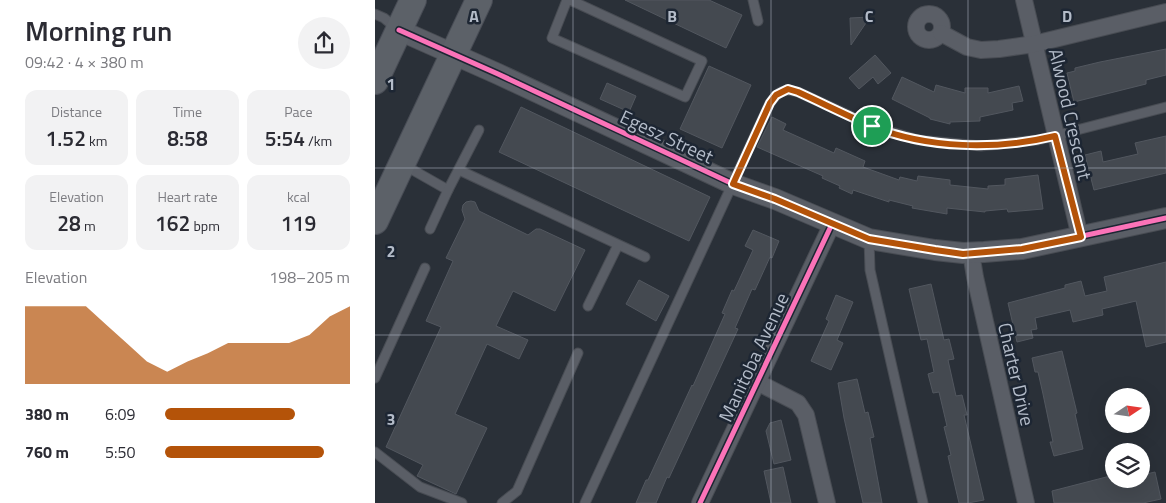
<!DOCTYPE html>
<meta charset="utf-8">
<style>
:root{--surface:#fff;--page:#f2f2f3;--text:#2b2b33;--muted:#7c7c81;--accent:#b45309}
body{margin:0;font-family:"Titillium Web",sans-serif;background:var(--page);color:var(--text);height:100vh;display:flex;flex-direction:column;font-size:19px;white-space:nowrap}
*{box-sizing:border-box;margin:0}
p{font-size:16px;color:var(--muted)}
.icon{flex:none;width:28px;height:28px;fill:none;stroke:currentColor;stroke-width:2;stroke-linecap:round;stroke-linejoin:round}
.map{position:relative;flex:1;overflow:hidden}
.side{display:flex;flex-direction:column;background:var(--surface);width:375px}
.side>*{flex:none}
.needle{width:32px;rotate:77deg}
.buttons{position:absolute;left:730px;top:388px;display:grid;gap:10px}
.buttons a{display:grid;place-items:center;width:45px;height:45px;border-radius:50%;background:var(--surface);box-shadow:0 5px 20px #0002;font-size:25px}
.pin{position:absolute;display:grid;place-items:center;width:42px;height:42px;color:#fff;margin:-21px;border:2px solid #fff;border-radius:50%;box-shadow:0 1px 5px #0007}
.round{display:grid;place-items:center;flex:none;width:52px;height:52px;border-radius:26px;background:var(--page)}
.headline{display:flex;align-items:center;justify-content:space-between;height:85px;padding:0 25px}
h1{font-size:28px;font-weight:600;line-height:38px}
.stats{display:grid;grid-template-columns:repeat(3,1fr);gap:8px;height:85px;padding:5px 25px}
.stats div{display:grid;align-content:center;border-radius:12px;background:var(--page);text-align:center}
.stats b{font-size:21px;font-weight:600}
.stats small{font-size:14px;font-weight:400}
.stats p{font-size:14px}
.chart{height:140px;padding:10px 25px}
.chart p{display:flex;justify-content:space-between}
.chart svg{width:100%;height:90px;margin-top:5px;fill:var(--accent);opacity:.7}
ul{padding:0 25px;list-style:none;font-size:16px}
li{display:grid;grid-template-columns:80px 60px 1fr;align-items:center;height:38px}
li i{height:12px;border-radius:6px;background:var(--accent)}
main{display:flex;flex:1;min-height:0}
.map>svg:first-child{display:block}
.building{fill:#444950;stroke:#52575f}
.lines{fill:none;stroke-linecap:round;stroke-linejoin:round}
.service-casing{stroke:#484c53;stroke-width:11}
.minor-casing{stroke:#484c53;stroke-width:18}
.tertiary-casing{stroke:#484c53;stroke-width:22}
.primary-casing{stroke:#484c55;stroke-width:28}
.service{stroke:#5a5e66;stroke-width:9}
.minor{stroke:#5a5e66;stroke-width:16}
.tertiary{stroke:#5a5e66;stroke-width:20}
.primary{stroke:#5c6168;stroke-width:26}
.cycleway-casing{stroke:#1d2633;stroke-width:8}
.cycleway{stroke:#fb73b8;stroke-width:5}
.route-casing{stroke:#fff;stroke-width:10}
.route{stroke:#b45309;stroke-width:6}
.grid{fill:none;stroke:#b4bcc9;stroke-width:1;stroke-opacity:0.55}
.labels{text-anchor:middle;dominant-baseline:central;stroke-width:5;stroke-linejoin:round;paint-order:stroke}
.street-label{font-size:19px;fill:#b4bcc9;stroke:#1d2633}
.grid-label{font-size:16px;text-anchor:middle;font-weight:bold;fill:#b4bcc9;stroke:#1d2633;stroke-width:5;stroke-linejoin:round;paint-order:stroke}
</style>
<main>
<section class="side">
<div class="headline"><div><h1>Morning run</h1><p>09:42 · 4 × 380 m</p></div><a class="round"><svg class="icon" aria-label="share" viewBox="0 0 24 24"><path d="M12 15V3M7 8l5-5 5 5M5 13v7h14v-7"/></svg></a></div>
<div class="stats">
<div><p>Distance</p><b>1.52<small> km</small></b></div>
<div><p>Time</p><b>8:58</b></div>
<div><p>Pace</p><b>5:54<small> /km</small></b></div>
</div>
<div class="stats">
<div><p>Elevation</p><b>28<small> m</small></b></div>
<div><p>Heart rate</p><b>162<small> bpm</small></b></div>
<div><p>kcal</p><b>119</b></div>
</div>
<div class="chart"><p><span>Elevation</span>198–205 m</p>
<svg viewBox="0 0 160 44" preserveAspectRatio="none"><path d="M0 44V6L10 6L20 6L30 6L40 15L50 24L60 33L70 38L80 33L90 29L100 24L110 24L120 24L130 24L140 20L150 11L160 6V44z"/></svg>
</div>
<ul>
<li><b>380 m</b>6:09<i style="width:70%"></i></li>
<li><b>760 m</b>5:50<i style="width:86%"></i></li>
</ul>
</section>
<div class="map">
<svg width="791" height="503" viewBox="0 0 791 503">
<rect width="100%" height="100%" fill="#2a3038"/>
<g class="building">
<path d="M250,0H334L367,15L351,48Z"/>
<path d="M495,17L476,45L475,18Z"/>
<path d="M791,49V75L771,80V84L699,102L692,73L700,71V68L725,62Z"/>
<path d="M500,55L516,73L503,84L498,77L484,89L474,78Z"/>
<path d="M334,66L376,85L347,148L305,129Z"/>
<path d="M527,77L559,92L561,85L590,93V88H613V93L644,86L648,101L637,103L638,110L605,117V121L575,122V124L555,119V118L517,99Z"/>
<path d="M232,83L261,96L254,112L225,99Z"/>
<path d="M146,107L335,197L314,241L124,152Z"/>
<path d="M397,117L411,124L408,130L459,153L461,148L490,161L488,167L524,180L525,177L542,181L543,176L575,180V185L613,189V186L630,185V179L663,175L668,209L633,212L632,209L610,211V212L572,208V214L537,208L538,206L514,200V202L478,190L477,194L464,188L465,186L447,178L448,176L382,147Z"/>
<path d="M791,136V173L719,190L710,155L726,151L728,162L763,154L760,143Z"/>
<path d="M96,201L100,202L104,211L153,235L161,229H165L210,250L180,311L138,291L121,326L153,340L144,359L112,344L80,414L112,428L81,494L42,476L48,465L11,447L66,327L51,321L78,261L71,258L90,219L87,210L88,205L91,202Z"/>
<path d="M378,230L404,241L397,258L395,257L380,290L377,289L360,328L363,329L294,478L292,477L281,503H261L271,480H273L317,385L318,386L350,314L347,313L357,290L359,291L378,250L370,246Z"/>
<path d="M791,262V342L771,347L761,301L727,309L728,315L698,322L695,310L660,318L662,329L656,330L658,338L642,342L633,303L690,288V285L706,281L710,296L732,291L729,277Z"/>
<path d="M264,280L294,296L281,321L251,304Z"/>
<path d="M556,284L569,340L574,339L579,359L573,360L581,396L587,395L592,415H589L609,500L593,503H584L573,456L576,455L569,427L572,426L564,392L558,393L553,374L559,372L552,339L546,340L534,289Z"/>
<path d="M461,295L478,302L462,340L468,343L456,370L436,361L454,321L451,319Z"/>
<path d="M687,351L702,413L700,414L708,449L679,456L675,442H678L668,394L663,372H660L657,358Z"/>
<path d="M482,379L490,413L493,412L499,437L495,438L507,503H488L469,418L463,383Z"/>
<path d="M406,420L416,460L399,464L391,431L395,423Z"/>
<path d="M408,467L416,503H396L389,471Z"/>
<path d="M780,472L786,499L768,503H679L677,491L739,475V479H768L767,475Z"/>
</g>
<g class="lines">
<g class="service-casing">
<g id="service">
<path d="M192,0L177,38L310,97L327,61L195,0"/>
<path d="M378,0L383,21"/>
<path d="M0,14L9,18L22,29"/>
<path d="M29,165L73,190"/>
<path d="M84,170L270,257"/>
<path d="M55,229L73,190L104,130"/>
<path d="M494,239L495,270L548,503"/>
<path d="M213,306L243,245"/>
<path d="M0,378L50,268"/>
<path d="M0,452L45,487L87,503"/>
<path d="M127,503L142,491L203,353"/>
<path d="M210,503L395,103C404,91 408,88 423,92L497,126L543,140L606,146L663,140L791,107"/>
</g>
</g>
<g class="minor-casing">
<g id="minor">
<path d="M649,0L705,237"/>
<circle cx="554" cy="27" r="13"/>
<path d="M566,33L592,47L606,50L624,49L659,44L791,12"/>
<path d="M596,253L600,277L651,503"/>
<path d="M382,382L423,403L431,415L452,503"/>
<path d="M325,503L457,224"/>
</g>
</g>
<g class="tertiary-casing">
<path id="tertiary" d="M24,30L123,74L358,184L400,199L494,239L560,250L588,253L609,252L647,249L791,218"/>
</g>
<g class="primary-casing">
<g id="primary">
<path d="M0,81L38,0"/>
<path d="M0,221L104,0"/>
</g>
</g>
<use href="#service" class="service"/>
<use href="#minor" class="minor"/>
<use href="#tertiary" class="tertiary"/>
<use href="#primary" class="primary"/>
<g class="cycleway-casing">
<g id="cycleway">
<path d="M24,30L123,74L358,184L400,199L494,239L560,250L588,253L609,252L647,249L791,218"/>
<path d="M325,503L457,224"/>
</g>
</g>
<use href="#cycleway" class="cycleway"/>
</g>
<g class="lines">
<g class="route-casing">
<path id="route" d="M413,89L423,92C447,103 471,115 496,126C553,149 621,150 680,136L706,237L647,249L588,254L560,250L494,239L400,199L358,184L395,103L401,95Z"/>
</g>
<use href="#route" class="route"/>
</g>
<path class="grid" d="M198,0V503M396,0V503M593,0V503M0,168H791M0,335H791"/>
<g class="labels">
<g class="street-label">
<text transform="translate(696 114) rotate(77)">Alwood Crescent</text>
<text transform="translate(292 136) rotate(25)">Egesz Street</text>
<text transform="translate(378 357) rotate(-65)">Manitoba Avenue</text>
<text transform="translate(642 374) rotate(77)">Charter Drive</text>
</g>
</g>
<g class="grid-label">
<text x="99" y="22">A</text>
<text x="297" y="22">B</text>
<text x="494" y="22">C</text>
<text x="692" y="22">D</text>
<text x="16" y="90">1</text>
<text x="16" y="257">2</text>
<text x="16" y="425">3</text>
</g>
</svg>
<div class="buttons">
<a><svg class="needle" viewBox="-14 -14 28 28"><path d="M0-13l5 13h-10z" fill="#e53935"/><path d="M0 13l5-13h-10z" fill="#7c7c81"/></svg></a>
<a><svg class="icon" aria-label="layers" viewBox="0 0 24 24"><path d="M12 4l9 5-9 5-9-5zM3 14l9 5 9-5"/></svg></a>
</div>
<div class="pin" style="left:497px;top:126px;background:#1e9e55"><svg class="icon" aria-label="arrive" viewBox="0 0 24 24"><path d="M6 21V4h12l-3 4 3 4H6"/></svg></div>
</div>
</main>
